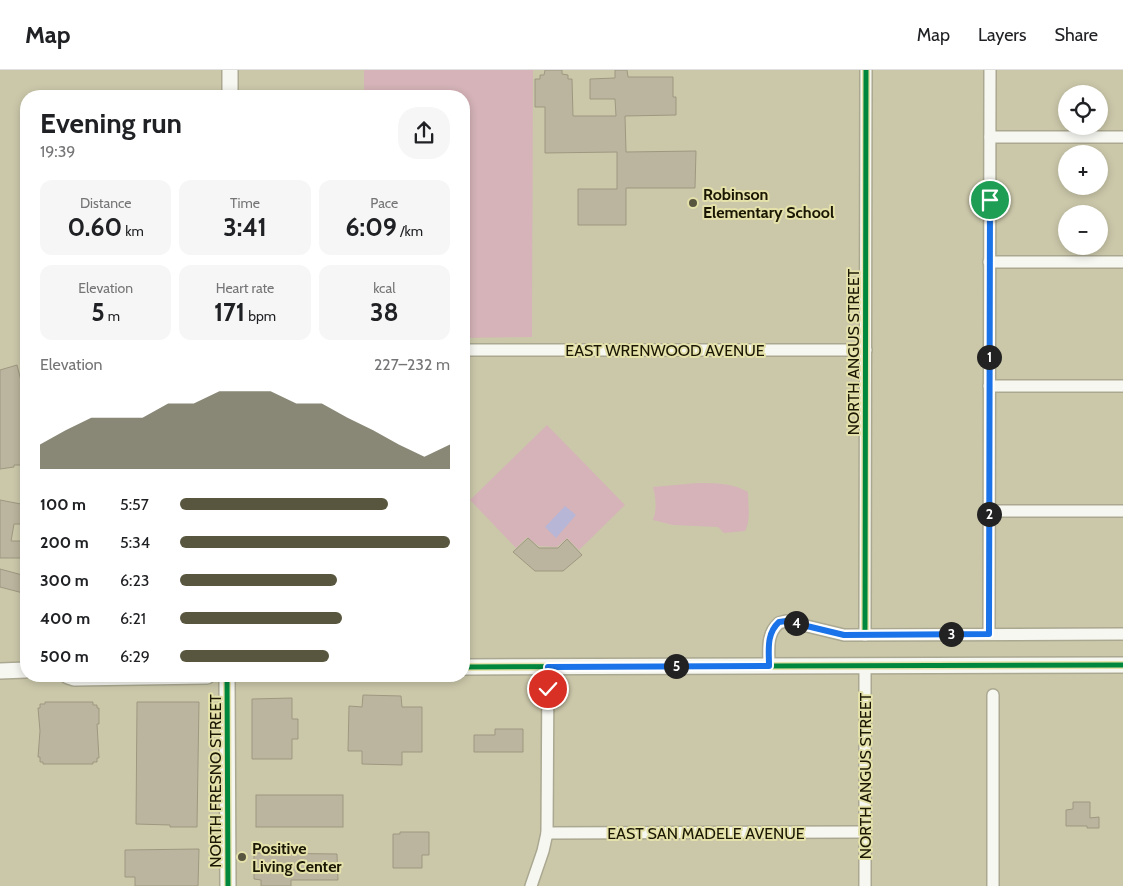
<!DOCTYPE html>
<meta charset="utf-8">
<style>
:root{--surface:#fff;--page:#f6f6f6;--text:#202124;--muted:#757577;--line:#e0e0e0;--accent:#58563e}
body{margin:0;font-family:Cabin,sans-serif;background:var(--page);color:var(--text);height:100vh;display:flex;flex-direction:column;font-size:19px;white-space:nowrap}
*{box-sizing:border-box;margin:0}
p{font-size:16px;color:var(--muted)}
.icon{flex:none;width:28px;height:28px;fill:none;stroke:currentColor;stroke-width:2;stroke-linecap:round;stroke-linejoin:round}
.map{position:relative;flex:1;overflow:hidden}
.drawer{position:absolute;left:20px;top:20px;width:450px;height:592px;display:flex;flex-direction:column;background:var(--surface);border-radius:20px;box-shadow:0 2px 8px #0003}
.drawer>*{flex:none}
.controls{position:absolute;left:1058px;top:15px;display:grid;gap:10px}
.controls a{display:grid;place-items:center;width:50px;height:50px;border-radius:50%;background:var(--surface);box-shadow:0 2px 8px #0003;font-size:25px}
.pin{position:absolute;display:grid;place-items:center;width:42px;height:42px;color:#fff;margin:-21px;border:2px solid #fff;border-radius:50%;box-shadow:0 1px 5px #0007}
.km{position:absolute;width:25px;height:25px;margin:-12px;border-radius:50%;background:#222;color:#fff;font-size:14px;line-height:25px;text-align:center}
.round{display:grid;place-items:center;flex:none;width:52px;height:52px;border-radius:20px;background:var(--page)}
.headline{display:flex;align-items:center;justify-content:space-between;height:85px;padding:0 20px}
h1{font-size:28px;font-weight:700;line-height:38px}
.stats{display:grid;grid-template-columns:repeat(3,1fr);gap:8px;height:85px;padding:5px 20px}
.stats div{display:grid;align-content:center;border-radius:12px;background:var(--page);text-align:center}
.stats b{font-size:25px;font-weight:700}
.stats small{font-size:14px;font-weight:400}
.stats p{font-size:14px}
.chart{height:140px;padding:10px 20px}
.chart p{display:flex;justify-content:space-between}
.chart svg{width:100%;height:90px;margin-top:5px;fill:var(--accent);opacity:.7}
ul{padding:0 20px;list-style:none;font-size:16px}
li{display:grid;grid-template-columns:80px 60px 1fr;align-items:center;height:38px}
li i{height:12px;border-radius:6px;background:var(--accent)}
header{display:flex;align-items:center;gap:30px;box-sizing:border-box;height:70px;padding:0 25px;background:var(--surface);border-bottom:1px solid var(--line)}
header strong{font-size:24px}
nav{display:flex;gap:28px;margin-inline-start:auto;font-size:18px}
.map>svg:first-child{display:block}
.green{fill:#d5b3b8}
.water{fill:#b7b6d6}
.building{fill:#bbb49e;stroke:#9e9881}
.lines{fill:none;stroke-linecap:round;stroke-linejoin:round}
.minor-casing{stroke:#aaa890;stroke-width:14}
.major-casing{stroke:#aaa890;stroke-width:18}
.minor{stroke:#f7f7f2;stroke-width:11}
.major{stroke:#f7f7f2;stroke-width:15}
.cycleway-casing{stroke:#e5e1aa;stroke-width:8}
.cycleway{stroke:#00873e;stroke-width:5}
.route-casing{stroke:#fff;stroke-width:10}
.route{stroke:#1a73e8;stroke-width:6}
.poi-dot{fill:#58563e;stroke:#e5e1aa;stroke-width:2}
.labels{text-anchor:middle;dominant-baseline:central;stroke-width:4;stroke-linejoin:round;paint-order:stroke}
.poi-label{font-size:16px;font-weight:bold;fill:#1a1804;stroke:#e5e1aa;text-anchor:start}
.street-label{font-size:16px;fill:#1a1804;stroke:#e5e1aa}
</style>
<header>
<strong>Map</strong>
<nav><a>Map</a><a>Layers</a><a>Share</a></nav>
</header>
<div class="map">
<svg width="1123" height="816" viewBox="0 0 1123 816">
<rect width="100%" height="100%" fill="#cbc8aa"/>
<g class="green">
<path d="M364,0H533L532,267L464,268V26H364Z"/>
<path d="M547,355L625,435L579,480L567,468L557,477L539,476L527,467L516,478L470,430Z"/>
<path d="M698,413C716,413 732,413 748,422C748,434 751,451 745,461L724,463L718,457L673,455L653,450C657,440 656,428 653,417Z"/>
</g>
<path class="water" d="M565,436L576,445L556,468L545,457Z"/>
<g class="building">
<path d="M545,0H562V4L568,5V9H572L573,46H616L615,29H590V9L615,8V0H627L628,7H673V27H676V45L625,46L626,82L696,81L695,118H626V155H578V119H617V82L545,83V37H535V9H540V5H544Z"/>
<path d="M17,295L26,330V395H14V397L0,399V300Z"/>
<path d="M0,430L26,435V454H14L11,471H26V488H0Z"/>
<path d="M528,468L539,478H558L567,469L582,485L563,501H535L513,482Z"/>
<path d="M0,499L26,506L23,523L0,517Z"/>
<path d="M363,625L401,626L402,637H422V682H402V695L362,694V681H348L349,636L362,637Z"/>
<path d="M292,628V649H298V669H292V689H252V629Z"/>
<path d="M45,632H93V635H97V638H99V654H97L99,688H97V692H93V694H43V692H40V687H38L40,661L38,638H40V634H45Z"/>
<path d="M137,632H199L197,757H170V755L136,754Z"/>
<path d="M495,659H523V682H474V665H495Z"/>
<rect x="256" y="725" width="87" height="32"/>
<path d="M1073,732H1090V748L1099,747V758H1087V756H1066V740L1073,739Z"/>
<path d="M400,762H429V785H422V798H393V764H400Z"/>
<path d="M199,779L198,816H135V807H125V780Z"/>
<path d="M254,783L337,784L338,810H291V816H261V810L254,809Z"/>
</g>
<g class="lines">
<g class="minor-casing">
<g id="minor">
<path d="M990,67H1123"/>
<path d="M989,192H1123"/>
<path d="M464,280H866"/>
<path d="M989,316H1123"/>
<path d="M989,441H1123"/>
<path d="M989,564L990,0"/>
<path d="M865,565L866,0"/>
<path d="M769,596C769,580 766,564 779,553L786,551L844,565L1123,564"/>
<path d="M547,763L865,762"/>
<path d="M531,816L543,781L547,763L548,597"/>
<path d="M865,816V596"/>
<path d="M993,816V625"/>
</g>
</g>
<g class="major-casing">
<g id="major">
<path d="M230,26V0"/>
<path d="M464,597L1123,595"/>
<path d="M0,601L26,600"/>
<path d="M68,606L74,608L207,606"/>
<path d="M227,606L228,816"/>
</g>
</g>
<use href="#minor" class="minor"/>
<use href="#major" class="major"/>
<g class="cycleway-casing">
<g id="cycleway">
<path d="M865,565L866,0"/>
<path d="M464,597L1123,595"/>
<path d="M68,606L74,608L207,606"/>
<path d="M227,606L228,816"/>
</g>
</g>
<use href="#cycleway" class="cycleway"/>
</g>
<g class="lines">
<g class="route-casing">
<path id="route" d="M548,619V597L769,596C769,580 766,564 779,552L786,551L844,565L989,564L990,130"/>
</g>
<use href="#route" class="route"/>
</g>
<g class="poi-dot">
<circle cx="693" cy="133" r="5"/>
<circle cx="242" cy="787" r="5"/>
</g>
<g class="labels">
<g class="poi-label">
<text x="703" y="124">Robinson<tspan x="703" dy="18">Elementary School</tspan></text>
<text x="252" y="778">Positive<tspan x="252" dy="18">Living Center</tspan></text>
</g>
<g class="street-label">
<text x="665" y="280">EAST WRENWOOD AVENUE</text>
<text transform="translate(853 282) rotate(-90)">NORTH ANGUS STREET</text>
<text transform="translate(865 706) rotate(-90)">NORTH ANGUS STREET</text>
<text transform="translate(215 711) rotate(-90)">NORTH FRESNO STREET</text>
<text x="706" y="763">EAST SAN MADELE AVENUE</text>
</g>
</g>
</svg>
<div class="controls">
<a><svg class="icon" aria-label="locate" viewBox="0 0 24 24"><circle cx="12" cy="12" r="6"/><path d="M12 2v4M12 18v4M2 12h4M18 12h4"/></svg></a>
<a>+</a>
<a>−</a>
</div>
<div class="pin" style="left:990px;top:130px;background:#1e9e55"><svg class="icon" aria-label="arrive" viewBox="0 0 24 24"><path d="M6 21V4h12l-3 4 3 4H6"/></svg></div>
<div class="pin" style="left:548px;top:619px;background:#d93025"><svg class="icon" aria-label="check" viewBox="0 0 24 24"><path d="M5 12l5 5 9-10"/></svg></div>
<b class="km" style="left:989px;top:287px">1</b>
<b class="km" style="left:989px;top:444px">2</b>
<b class="km" style="left:951px;top:564px">3</b>
<b class="km" style="left:796px;top:553px">4</b>
<b class="km" style="left:676px;top:596px">5</b>
<section class="drawer">
<div class="headline"><div><h1>Evening run</h1><p>19:39</p></div><a class="round"><svg class="icon" aria-label="share" viewBox="0 0 24 24"><path d="M12 15V3M7 8l5-5 5 5M5 13v7h14v-7"/></svg></a></div>
<div class="stats">
<div><p>Distance</p><b>0.60<small> km</small></b></div>
<div><p>Time</p><b>3:41</b></div>
<div><p>Pace</p><b>6:09<small> /km</small></b></div>
</div>
<div class="stats">
<div><p>Elevation</p><b>5<small> m</small></b></div>
<div><p>Heart rate</p><b>171<small> bpm</small></b></div>
<div><p>kcal</p><b>38</b></div>
</div>
<div class="chart"><p><span>Elevation</span>227–232 m</p>
<svg viewBox="0 0 160 44" preserveAspectRatio="none"><path d="M0 44V32L10 25L20 19L30 19L40 19L50 12L60 12L70 6L80 6L90 6L100 12L110 12L120 19L130 25L140 32L150 38L160 32V44z"/></svg>
</div>
<ul>
<li><b>100 m</b>5:57<i style="width:77%"></i></li>
<li><b>200 m</b>5:34<i style="width:100%"></i></li>
<li><b>300 m</b>6:23<i style="width:58%"></i></li>
<li><b>400 m</b>6:21<i style="width:60%"></i></li>
<li><b>500 m</b>6:29<i style="width:55%"></i></li>
</ul>
</section>
</div>
